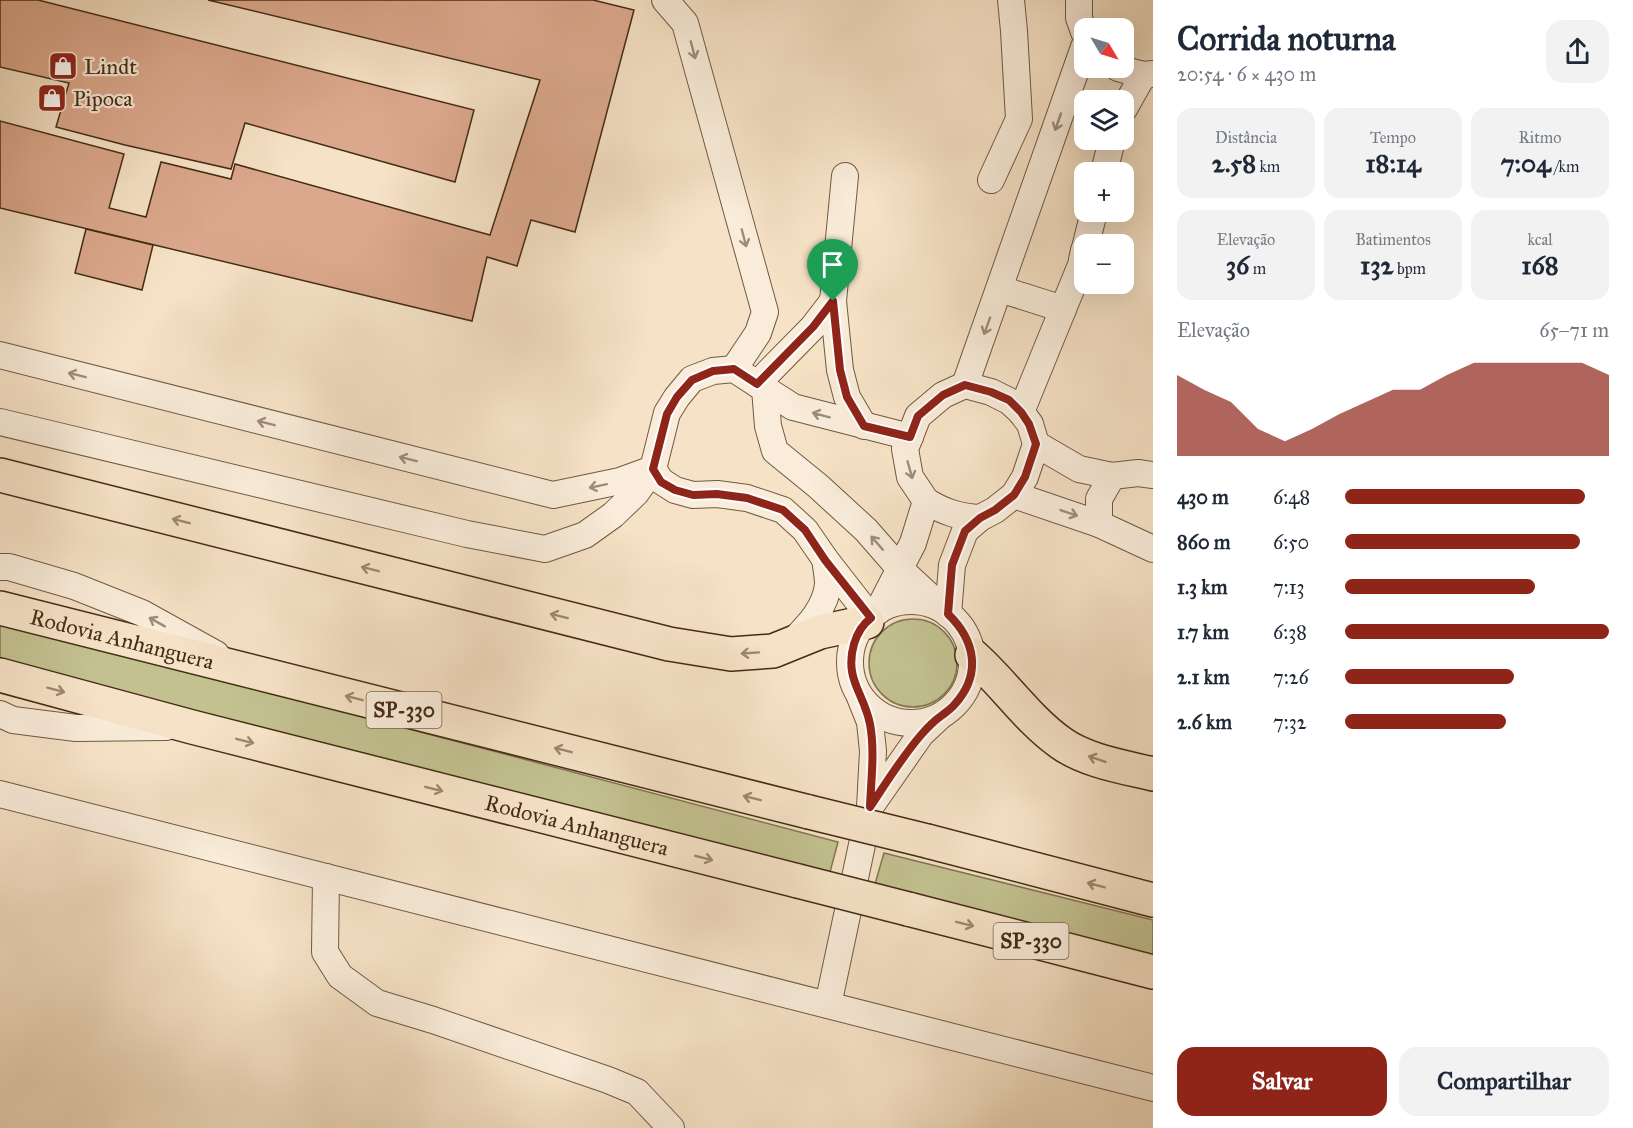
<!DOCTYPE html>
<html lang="pt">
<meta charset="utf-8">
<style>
:root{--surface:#fff;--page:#f2f2f3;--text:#1f2937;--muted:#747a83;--accent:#8f2418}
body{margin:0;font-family:"IM FELL Great Primer",serif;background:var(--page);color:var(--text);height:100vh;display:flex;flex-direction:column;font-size:22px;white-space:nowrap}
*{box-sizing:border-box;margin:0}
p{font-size:20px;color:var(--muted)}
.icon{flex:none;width:33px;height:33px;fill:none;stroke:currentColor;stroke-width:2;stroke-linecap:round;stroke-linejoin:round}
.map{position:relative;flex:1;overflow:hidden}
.sheet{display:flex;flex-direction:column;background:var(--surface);width:480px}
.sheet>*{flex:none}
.needle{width:39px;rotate:128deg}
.buttons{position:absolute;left:1074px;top:18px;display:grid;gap:12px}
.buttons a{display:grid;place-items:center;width:60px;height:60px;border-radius:12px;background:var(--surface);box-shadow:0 6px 24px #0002;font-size:30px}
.pin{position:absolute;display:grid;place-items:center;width:51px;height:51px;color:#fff;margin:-62px -26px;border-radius:50% 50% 50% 0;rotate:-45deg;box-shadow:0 0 6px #0007}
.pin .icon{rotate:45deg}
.round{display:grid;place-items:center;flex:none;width:63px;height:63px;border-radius:18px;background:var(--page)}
.overview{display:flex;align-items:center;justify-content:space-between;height:102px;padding:0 24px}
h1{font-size:33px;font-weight:700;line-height:45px}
.figures{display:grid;grid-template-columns:repeat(3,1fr);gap:9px;height:102px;padding:6px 24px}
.figures div{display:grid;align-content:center;border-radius:15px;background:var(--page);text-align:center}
.figures b{font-size:26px;font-weight:700}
.figures small{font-size:16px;font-weight:400}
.figures p{font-size:16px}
.chart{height:168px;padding:12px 24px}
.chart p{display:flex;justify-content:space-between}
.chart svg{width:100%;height:108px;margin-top:6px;fill:var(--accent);opacity:.7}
.primary-button{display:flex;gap:12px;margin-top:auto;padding:12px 24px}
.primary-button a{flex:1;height:69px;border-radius:18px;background:var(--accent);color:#fff;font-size:24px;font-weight:700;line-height:69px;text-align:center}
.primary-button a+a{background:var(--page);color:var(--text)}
ul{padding:0 24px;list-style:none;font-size:20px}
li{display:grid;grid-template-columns:96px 72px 1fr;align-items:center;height:45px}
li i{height:15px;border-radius:8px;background:var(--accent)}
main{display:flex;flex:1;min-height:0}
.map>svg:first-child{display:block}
.green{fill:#c3c190;stroke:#847653;stroke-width:1.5}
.building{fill:#dca88d;stroke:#442c16;stroke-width:1.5}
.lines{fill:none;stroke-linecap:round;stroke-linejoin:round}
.minor-casing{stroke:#705a42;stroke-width:28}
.highway-casing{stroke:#442c16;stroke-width:36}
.minor{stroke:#f9ecda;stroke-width:26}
.highway{stroke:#f6e2c6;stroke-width:33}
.highway-bridge-casing{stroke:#442c16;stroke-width:36;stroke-linecap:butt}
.highway-bridge{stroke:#f6e2c6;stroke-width:33}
.oneway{stroke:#9e8c78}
.oneway2{stroke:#9d876e}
.route-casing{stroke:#fff;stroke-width:12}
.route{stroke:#8f2418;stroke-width:8}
.labels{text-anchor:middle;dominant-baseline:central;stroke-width:4.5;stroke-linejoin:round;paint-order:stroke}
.shield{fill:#f9ecda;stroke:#7a6651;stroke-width:1.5}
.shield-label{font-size:21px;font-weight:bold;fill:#442c16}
.poi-label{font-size:22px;fill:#442c16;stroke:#f9ecda;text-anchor:start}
.street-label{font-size:22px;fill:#442c16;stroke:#f9ecda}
</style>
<main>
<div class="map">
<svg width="1153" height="1128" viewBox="0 0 1153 1128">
<rect width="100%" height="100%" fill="#f6e2c6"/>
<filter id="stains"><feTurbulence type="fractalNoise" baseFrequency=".00333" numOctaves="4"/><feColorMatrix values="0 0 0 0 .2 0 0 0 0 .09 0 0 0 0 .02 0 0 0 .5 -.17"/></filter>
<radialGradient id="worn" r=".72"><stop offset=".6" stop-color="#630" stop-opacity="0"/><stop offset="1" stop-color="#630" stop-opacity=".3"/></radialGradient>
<g class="green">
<circle cx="913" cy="663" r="44"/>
<path d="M0,621L838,842L830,872L0,661Z"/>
<path d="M884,853L1153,920V956L875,884Z"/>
</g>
<g class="building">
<path d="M0,0H38L474,110L455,182L245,123L231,169L125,145L56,127L69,83L0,67Z"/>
<path d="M208,0H593L634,10L575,232L531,220L517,266L487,257L472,321L0,208V121L124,154L109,208L146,217L161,162L231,179L235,164L490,235L540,80Z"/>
<path d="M86,229L153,245L142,290L75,273Z"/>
</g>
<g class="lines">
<g class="minor-casing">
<g id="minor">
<path d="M665,0L685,23L765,312L758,333L734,369"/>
<path d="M1079,0V18L1084,32"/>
<path d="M1118,68L1143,75L1153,74"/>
<path d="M1124,109L1143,75"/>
<path d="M1104,172L1112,140"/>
<path d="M845,176L833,301L840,370L847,397L864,426"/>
<path d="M991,180L1019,119L1014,31L1011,0"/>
<path d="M1086,244L1094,212"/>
<path d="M1000,289L1063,309"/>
<path d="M0,355L553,495L620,481L653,469"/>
<path d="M757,384L813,327L833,301"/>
<path d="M965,385L1084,47"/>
<path d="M765,389L768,426L775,451L818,486L866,530L900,569L941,607"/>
<path d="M1021,412L1081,265L1084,250"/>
<path d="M0,422L467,534L545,549L585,535L613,515L636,493L653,469"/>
<path d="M1036,444L1079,469L1112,476L1138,473L1153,475"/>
<path d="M1014,495L1099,524L1153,549"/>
<path d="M926,501C944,512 959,517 980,518"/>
<path d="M1099,524V499L1112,476"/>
<path d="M0,567H9L74,586L142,613L216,654"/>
<circle cx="911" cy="662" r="61"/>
<path d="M878,611L913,543L926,501L910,477L905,449L918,416L943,395L965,385L991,392L1009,401L1021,412L1030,424L1036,444L1025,477L1014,495L995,510L980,518L965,531L952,565L948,614"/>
<path d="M871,618L825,559L805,530L783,510L747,498L717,494L693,495L675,490L661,481L653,469L667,413L677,397L692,379L713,371L734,369L793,407L910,437"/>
<path d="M793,641C809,625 826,607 828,584C828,576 826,567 825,559"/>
<path d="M0,714L13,720L76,728L166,727"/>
<path d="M0,794L1153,1088"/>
<path d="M870,807L921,734L939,717"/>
<path d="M326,877L325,952L340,976L377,1003L433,1020L608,1080L637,1092L671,1128"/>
<path d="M828,1005L870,807L873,751L870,722L860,697"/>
</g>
</g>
<g class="highway-casing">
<g id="highway">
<path d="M0,475L669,644L731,654L773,651L820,632L867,622"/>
<path id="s1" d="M0,608L809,812"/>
<path d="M972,655C1003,682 1027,719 1061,743C1086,761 1124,767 1153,774"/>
<path id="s2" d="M0,675L192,727L798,881"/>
<path d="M927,841L1153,900"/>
<path d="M908,909L1153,972"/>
</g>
</g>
<use href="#minor" class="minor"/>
<use href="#highway" class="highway"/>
<g class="highway-bridge-casing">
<g id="highway-bridge">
<path d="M809,812L927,841"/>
<path d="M798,881L908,909"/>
</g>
</g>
<use href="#highway-bridge" class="highway-bridge"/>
</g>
<defs><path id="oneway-shaft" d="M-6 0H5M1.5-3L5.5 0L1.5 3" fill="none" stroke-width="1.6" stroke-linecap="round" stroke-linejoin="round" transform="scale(1.5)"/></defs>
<g class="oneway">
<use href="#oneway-shaft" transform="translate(693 50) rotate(75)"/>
<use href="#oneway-shaft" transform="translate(1058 122) rotate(109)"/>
<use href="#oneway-shaft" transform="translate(744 238) rotate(75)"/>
<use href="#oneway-shaft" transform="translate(987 326) rotate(110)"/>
<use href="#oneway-shaft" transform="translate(77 375) rotate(-166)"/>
<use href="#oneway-shaft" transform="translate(821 415) rotate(-165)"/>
<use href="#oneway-shaft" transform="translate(266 423) rotate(-166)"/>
<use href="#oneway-shaft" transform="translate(408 459) rotate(-166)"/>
<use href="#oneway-shaft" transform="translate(910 470) rotate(74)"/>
<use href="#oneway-shaft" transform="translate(598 486) rotate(168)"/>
<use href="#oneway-shaft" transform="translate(1069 513) rotate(19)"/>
<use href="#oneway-shaft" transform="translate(877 543) rotate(-131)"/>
<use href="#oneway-shaft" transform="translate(157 622) rotate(-151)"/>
</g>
<g class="oneway2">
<use href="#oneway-shaft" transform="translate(181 521) rotate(-166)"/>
<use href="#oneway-shaft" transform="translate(370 569) rotate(-166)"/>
<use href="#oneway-shaft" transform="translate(559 616) rotate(-166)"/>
<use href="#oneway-shaft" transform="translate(750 653) rotate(176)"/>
<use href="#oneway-shaft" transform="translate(56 690) rotate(15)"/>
<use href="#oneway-shaft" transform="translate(354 698) rotate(-166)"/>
<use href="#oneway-shaft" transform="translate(245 741) rotate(14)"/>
<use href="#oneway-shaft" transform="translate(563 750) rotate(-166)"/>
<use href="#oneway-shaft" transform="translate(1097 759) rotate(-161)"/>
<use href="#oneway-shaft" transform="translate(434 789) rotate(14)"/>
<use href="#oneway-shaft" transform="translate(752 798) rotate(-166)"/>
<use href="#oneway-shaft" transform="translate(704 858) rotate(14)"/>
<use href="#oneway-shaft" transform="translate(1096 885) rotate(-165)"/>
<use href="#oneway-shaft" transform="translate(965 924) rotate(14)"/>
</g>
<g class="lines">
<g class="route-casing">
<path id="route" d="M833,301L840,370L847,397L864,426L910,437L918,416L943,395L965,385L991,392L1009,400L1021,412L1029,424L1036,444L1025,477L1014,495L995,510L980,518L965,531L952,565L948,614C975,640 982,674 955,704C951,709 946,712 941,716C934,721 927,728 921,735C902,757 886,783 870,807C871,780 875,751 870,724C864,693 844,679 854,644C857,634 863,624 871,618L825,560L805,530L783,510L747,498L717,494L693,495L675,490L661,482L653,469L667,414L677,397L692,380L713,371L734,369L757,384L813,327Z"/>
</g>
<use href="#route" class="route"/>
</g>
<defs>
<g id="shop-square" transform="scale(1.5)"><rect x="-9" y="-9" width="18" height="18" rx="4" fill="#8f2418" stroke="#f9ecda"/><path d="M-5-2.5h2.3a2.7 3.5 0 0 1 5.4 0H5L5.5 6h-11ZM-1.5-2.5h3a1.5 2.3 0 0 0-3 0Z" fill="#fff"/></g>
</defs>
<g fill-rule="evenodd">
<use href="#shop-square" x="63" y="66"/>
<use href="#shop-square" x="52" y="98"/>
</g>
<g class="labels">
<g class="shield">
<rect x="366.5" y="692" width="75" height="36" rx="4.5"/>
<rect x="993.5" y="923" width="75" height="36" rx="4.5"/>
</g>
<g class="shield-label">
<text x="404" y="710">SP-330</text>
<text x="1031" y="941">SP-330</text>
</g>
<g class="poi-label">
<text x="84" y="66">Lindt</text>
<text x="73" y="98">Pipoca</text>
</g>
<g class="street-label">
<text stroke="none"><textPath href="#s1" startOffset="126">Rodovia Anhanguera</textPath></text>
<text stroke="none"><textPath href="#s2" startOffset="596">Rodovia Anhanguera</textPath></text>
</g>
</g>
<rect width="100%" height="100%" filter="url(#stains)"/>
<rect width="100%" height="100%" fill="url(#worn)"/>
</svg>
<div class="buttons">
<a><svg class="needle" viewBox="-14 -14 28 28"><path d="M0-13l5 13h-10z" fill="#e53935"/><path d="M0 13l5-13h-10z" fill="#747a83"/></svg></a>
<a><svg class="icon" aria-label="layers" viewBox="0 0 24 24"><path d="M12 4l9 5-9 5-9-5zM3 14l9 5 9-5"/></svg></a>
<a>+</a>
<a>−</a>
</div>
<div class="pin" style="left:833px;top:301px;background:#1e9e55"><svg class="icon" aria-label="arrive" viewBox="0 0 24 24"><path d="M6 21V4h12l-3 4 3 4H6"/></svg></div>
</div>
<section class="sheet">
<div class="overview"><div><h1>Corrida noturna</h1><p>20:54 · 6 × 430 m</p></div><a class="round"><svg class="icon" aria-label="share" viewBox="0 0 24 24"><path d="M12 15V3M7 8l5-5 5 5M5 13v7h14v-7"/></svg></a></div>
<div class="figures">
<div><p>Distância</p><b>2.58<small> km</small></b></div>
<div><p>Tempo</p><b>18:14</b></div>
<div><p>Ritmo</p><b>7:04<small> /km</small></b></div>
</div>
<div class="figures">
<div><p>Elevação</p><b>36<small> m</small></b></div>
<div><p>Batimentos</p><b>132<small> bpm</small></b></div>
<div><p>kcal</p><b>168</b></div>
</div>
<div class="chart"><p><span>Elevação</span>65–71 m</p>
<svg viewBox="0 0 160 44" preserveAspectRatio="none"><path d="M0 44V11L10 17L20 22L30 33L40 38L50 33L60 27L70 22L80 17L90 17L100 11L110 6L120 6L130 6L140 6L150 6L160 11V44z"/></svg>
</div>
<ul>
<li><b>430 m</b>6:48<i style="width:91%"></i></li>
<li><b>860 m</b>6:50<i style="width:89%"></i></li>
<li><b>1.3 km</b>7:13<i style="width:72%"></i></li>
<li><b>1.7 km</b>6:38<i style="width:100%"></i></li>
<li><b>2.1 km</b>7:26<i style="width:64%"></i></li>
<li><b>2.6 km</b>7:32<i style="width:61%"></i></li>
</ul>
<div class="primary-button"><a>Salvar</a><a>Compartilhar</a></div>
</section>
</main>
